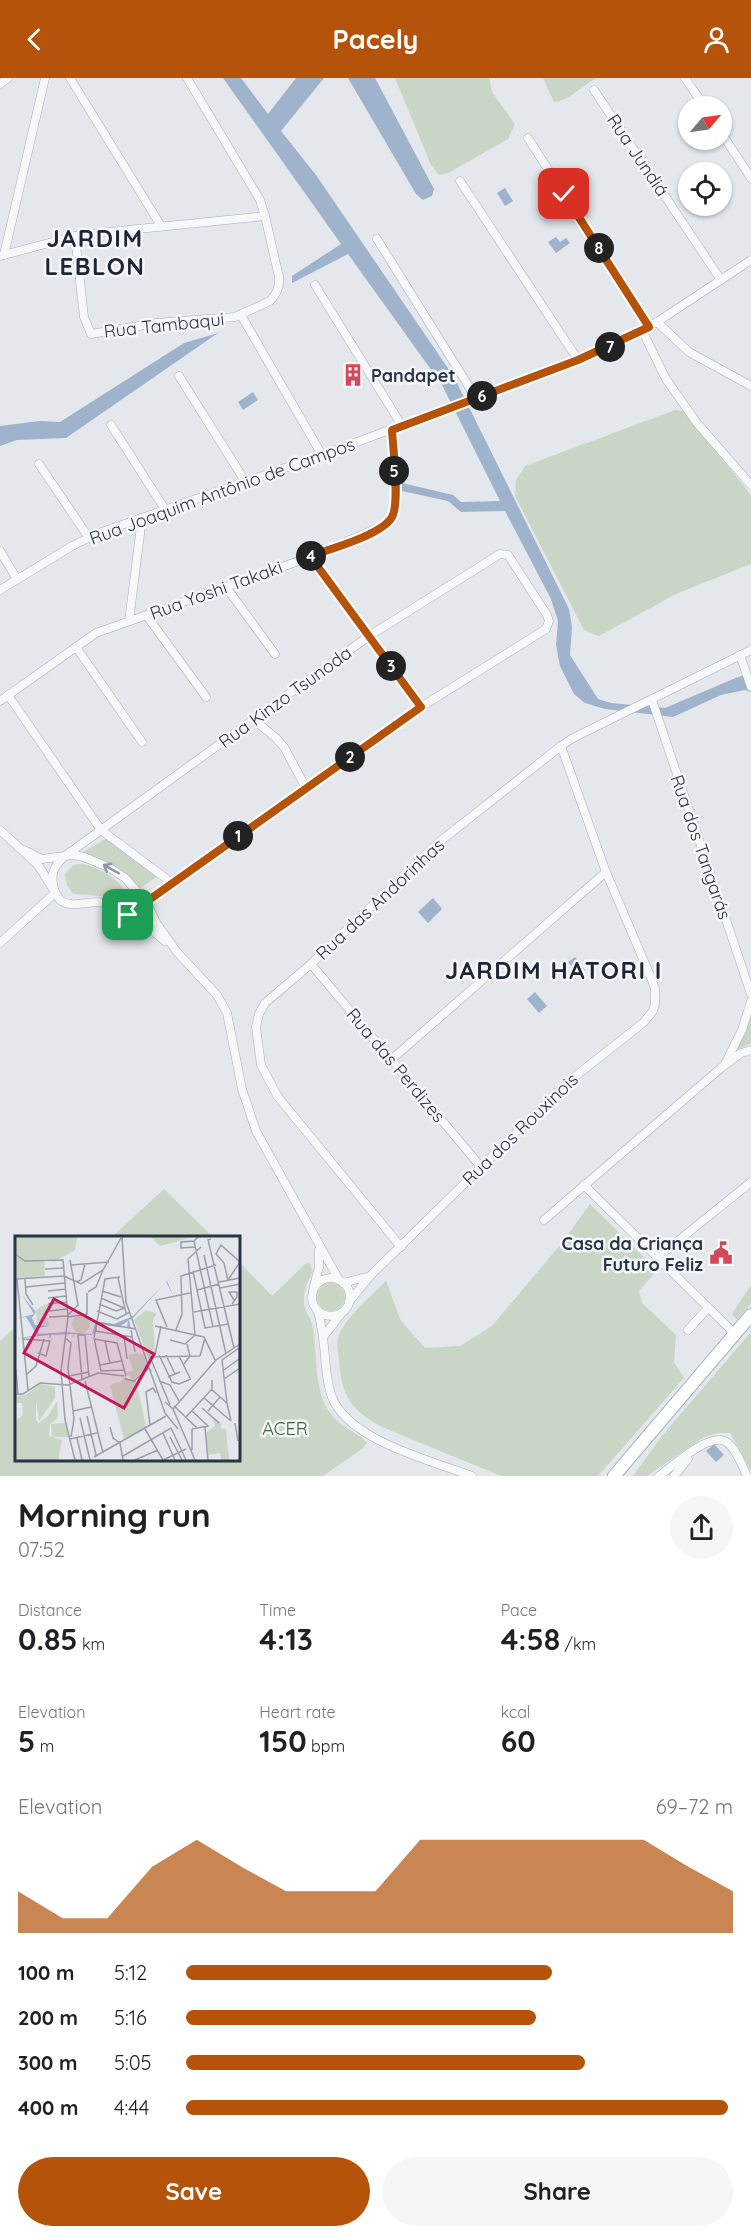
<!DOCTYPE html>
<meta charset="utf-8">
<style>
:root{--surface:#fff;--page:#f6f6f6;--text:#202124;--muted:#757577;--accent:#b45309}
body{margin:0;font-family:Quicksand,sans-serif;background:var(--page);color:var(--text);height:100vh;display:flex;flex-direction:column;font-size:22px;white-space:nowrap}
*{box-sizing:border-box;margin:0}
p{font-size:20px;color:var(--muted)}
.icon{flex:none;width:33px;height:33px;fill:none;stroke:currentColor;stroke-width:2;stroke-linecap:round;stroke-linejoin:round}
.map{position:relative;height:1398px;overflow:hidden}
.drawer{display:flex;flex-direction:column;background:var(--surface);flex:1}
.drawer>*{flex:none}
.needle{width:39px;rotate:61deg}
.controls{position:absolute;left:678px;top:18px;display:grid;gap:12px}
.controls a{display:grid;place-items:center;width:54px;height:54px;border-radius:50%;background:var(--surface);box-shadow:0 2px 4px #0004;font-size:30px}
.pin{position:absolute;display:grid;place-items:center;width:51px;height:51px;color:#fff;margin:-26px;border-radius:12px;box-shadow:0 3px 9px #0006}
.km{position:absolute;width:30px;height:30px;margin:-15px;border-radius:50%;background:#222;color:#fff;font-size:16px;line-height:30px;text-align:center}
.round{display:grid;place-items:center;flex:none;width:63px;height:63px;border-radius:32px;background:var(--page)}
.head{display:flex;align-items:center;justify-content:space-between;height:102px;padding:0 18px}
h1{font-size:33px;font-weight:700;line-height:45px}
.metrics{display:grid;grid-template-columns:repeat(3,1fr);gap:9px;height:102px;padding:6px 18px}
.metrics div{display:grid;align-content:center}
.metrics b{font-size:30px;font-weight:700}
.metrics small{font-size:16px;font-weight:400}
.metrics p{font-size:16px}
.chart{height:168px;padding:12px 18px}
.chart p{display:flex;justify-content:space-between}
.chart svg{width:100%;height:108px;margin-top:6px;fill:var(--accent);opacity:.7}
.action{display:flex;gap:12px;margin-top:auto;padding:12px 18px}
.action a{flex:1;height:69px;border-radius:36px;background:var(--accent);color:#fff;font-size:24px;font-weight:700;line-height:69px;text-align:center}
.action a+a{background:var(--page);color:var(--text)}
ul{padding:0 18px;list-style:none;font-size:20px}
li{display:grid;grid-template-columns:96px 72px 1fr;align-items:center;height:45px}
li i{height:15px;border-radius:8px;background:var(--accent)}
header{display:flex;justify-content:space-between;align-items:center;height:78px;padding:0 18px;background:var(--accent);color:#fff;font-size:27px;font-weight:700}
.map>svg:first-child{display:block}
.green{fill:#c9d6c5}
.water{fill:#9fb4cc}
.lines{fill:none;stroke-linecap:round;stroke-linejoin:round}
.street-casing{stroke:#a9aeb7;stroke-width:9}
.primary-casing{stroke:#a3abb8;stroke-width:14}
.street{stroke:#f7f8fa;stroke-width:8}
.primary{stroke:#fff;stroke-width:12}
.oneway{stroke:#9196a0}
.route-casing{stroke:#fff;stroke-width:12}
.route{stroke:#b45309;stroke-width:8}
.labels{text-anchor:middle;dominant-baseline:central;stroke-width:5;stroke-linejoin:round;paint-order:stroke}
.street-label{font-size:18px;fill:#2b3445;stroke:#f4f6f9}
.poi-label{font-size:18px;font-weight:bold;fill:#2b3445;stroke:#f4f6f9;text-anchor:start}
.park-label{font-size:18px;fill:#3f6138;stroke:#f4f6f9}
.district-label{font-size:24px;font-weight:bold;letter-spacing:1.5px;fill:#1d2536;stroke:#f4f6f9}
.inset-road{fill:none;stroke:#9a9fa9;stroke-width:1.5}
.view{fill:#c2185b;fill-opacity:0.15;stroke:#c2185b;stroke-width:3}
.inset-edge{fill:none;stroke:#2b3445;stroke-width:3}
</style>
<header><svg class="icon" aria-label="back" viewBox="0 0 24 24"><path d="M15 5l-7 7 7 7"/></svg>Pacely<svg class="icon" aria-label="person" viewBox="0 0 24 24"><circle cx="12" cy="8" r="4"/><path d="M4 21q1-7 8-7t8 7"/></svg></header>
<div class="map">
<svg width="751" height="1398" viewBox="0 0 751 1398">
<rect width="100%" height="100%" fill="#e4e7ec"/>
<g class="green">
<path d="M395,0H489L492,14L515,46L508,61L450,94L439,97L431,87Z"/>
<path d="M543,0H597C582,7 570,23 554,24Z"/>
<path d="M675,332L684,333L751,417V486L676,516L599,558L584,552L515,418L516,402L525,388Z"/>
<path d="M107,760L158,798L139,811C121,788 107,784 80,776Z"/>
<path d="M84,786C103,791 121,802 129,820L124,825L117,826L102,818L73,816L67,807L65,796L73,787Z"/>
<path d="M751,939V965L738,971L737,968Z"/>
<path d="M164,1111L213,1159H112Z"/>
<path d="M590,1126L657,1192L639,1213L642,1225L676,1257L674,1284L684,1300L598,1398H501L382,1349C351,1332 342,1319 339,1283C339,1277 336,1266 338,1260C342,1243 373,1216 386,1203L401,1243L425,1270L460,1268L492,1248L561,1166Z"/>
<path d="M239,1184L272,1218L305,1186L309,1185L313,1193C308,1204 303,1212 304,1224C304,1233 310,1238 312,1246C318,1273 313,1307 328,1332C340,1351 356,1352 367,1365L363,1370L323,1398H0V1263L16,1248V1382H238Z"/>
<circle cx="331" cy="1219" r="14"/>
<path d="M751,1207V1225L737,1242L732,1236Z"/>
<path d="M751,1254V1393L730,1355H719L704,1359L647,1398H633L661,1359Z"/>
</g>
<g class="water">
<path d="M223,0H241L268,36L296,0H324L281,53L316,97L454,299L569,531L572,549L570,577L598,621L611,625L665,630L738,599L751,596V614L745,612L721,617L673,639L605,631L585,625L574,616L560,588L556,567L558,543L551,521L505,433L461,434L448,423L402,413V405L453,417L461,424L500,423L442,307L348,176L292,205V198L341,166Z"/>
<path d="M348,0H375L434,111L432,118L423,122L416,116Z"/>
<path d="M505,110L513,123L505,128L497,115Z"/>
<path d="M556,159L560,164L566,160L570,165L556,175L548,164Z"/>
<path d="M218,255L66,360L17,362L0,368V348L39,343L60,344L184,265Z"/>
<path d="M253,314L258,322L243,332L238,324Z"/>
<path d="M433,820L442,831L428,845L418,834Z"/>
<path d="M575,879L585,892L579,897L568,884Z"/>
<path d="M535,914L547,928L539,935L527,921Z"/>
<path d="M714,1366L724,1377L716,1384L706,1373Z"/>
</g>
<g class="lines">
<g class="street-casing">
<g id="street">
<path d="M70,0L161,148"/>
<path d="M685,0L704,28"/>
<path d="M0,6L8,0"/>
<path d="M594,12L721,202"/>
<path d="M722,56L751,100"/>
<path d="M528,60L649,249"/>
<path d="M460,103L578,282"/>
<path d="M75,158L84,239L91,256L156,245L235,239L270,223C277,216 280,209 279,199L265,138L260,122L187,0"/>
<path d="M377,161L476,320"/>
<path d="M4,177L45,0"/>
<path d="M0,178L79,157L265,138"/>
<path d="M315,207L402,348"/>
<path d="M241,237L322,377"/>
<path d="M657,244L689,274L751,308"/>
<path d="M642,252L666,301L697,345L751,407"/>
<path d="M179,298L245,403"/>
<path d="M111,347L166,433"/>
<path d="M39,386L89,460"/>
<path d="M0,473L17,501"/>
<path d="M310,479L421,629"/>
<path d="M226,509L275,576"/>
<path d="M0,512L72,468L99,455L322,377L578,282L657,244L751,182"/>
<path d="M147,538L206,619"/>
<path d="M129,543L142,440"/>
<path d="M76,569L142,664"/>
<path d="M740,577L751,609"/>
<path d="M8,617L101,752L172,805"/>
<path d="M652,622L751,916"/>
<path d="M0,623L96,555L310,479L381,449L392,439L396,426L392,352"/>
<path d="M254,642L275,659L284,669L306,710"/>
<path d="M0,752L38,787L60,822C73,832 90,821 105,825C124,829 150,850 165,863"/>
<path d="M24,772L42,781L73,777L84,779L110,790L125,800L146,824L157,846L177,874L217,917L227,935L242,1011L256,1053L339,1202"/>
<path d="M55,815C50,798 52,789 65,778L369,558L500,476L508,477L547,537L549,543L546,551L421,629L146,824"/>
<path d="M128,837L141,834L146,824"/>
<path d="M0,865L55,815"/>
<path d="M311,886L481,1089"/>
<path d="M392,981L606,794"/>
<path d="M726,984L742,952L751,923"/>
<path d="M584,1107L735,1256"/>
<path d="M544,1142L721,990L741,975L751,972"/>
<path d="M401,1169L278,1019L261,987L256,949L259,936L265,925L311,886L438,765L561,668L573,660L751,572"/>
<path d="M658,1179L751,1104"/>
<circle cx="331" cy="1219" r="19"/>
<path d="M343,1205L370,1198"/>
<path d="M314,1208L319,1189V1172"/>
<path d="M349,1224L370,1198L568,1004L643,945L653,933L655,925V911L652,902L606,794L561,668"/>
<path d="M318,1233C320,1242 322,1251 323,1260C326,1280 325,1301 332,1319C348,1362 432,1383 472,1398"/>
<path d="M688,1252L708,1230"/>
<path d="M323,1259L341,1236"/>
<path d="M659,1398C673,1388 712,1351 728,1365C737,1373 742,1387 747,1398"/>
<path d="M674,1398L688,1381"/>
</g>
</g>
<g class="primary-casing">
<path id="primary" d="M614,1398L751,1237"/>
</g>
<use href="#street" class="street"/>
<use href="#primary" class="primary"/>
</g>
<defs><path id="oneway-shaft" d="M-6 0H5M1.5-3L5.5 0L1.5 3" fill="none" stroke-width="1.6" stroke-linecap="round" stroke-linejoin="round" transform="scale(1.5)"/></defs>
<use class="oneway" href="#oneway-shaft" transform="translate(111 791) rotate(-151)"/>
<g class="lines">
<g class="route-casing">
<path id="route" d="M128,837L141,834L146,824L421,629L310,478C330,471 382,457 392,439C400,425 393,370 392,352L578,282L649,249L564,116"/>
</g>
<use href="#route" class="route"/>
</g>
<defs>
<g id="building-bare" transform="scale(1.8)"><path d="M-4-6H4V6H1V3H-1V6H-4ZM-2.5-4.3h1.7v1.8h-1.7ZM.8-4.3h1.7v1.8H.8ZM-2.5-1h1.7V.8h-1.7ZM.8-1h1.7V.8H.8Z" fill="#d1495b" stroke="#f4f6f9" stroke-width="2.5" paint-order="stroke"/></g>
<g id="civic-bare" transform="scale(1.8)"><path d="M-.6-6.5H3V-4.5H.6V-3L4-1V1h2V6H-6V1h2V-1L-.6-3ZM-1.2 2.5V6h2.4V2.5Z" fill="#d1495b" stroke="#f4f6f9" stroke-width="2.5" paint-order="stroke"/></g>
</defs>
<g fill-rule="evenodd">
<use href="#building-bare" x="353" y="297"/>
<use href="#civic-bare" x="721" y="1175"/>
</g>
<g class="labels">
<g class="street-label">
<text transform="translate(638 77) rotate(56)">Rua Jundiá</text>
<text transform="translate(164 247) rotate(-6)">Rua Tambaqui</text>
<text transform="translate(222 413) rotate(-20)">Rua Joaquim Antônio de Campos</text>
<text transform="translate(216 512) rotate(-20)">Rua Yoshi Takaki</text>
<text transform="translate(285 619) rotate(-36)">Rua Kinzo Tsunoda</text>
<text transform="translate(701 769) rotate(71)">Rua dos Tangarás</text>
<text transform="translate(380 821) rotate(-43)">Rua das Andorinhas</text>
<text transform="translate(396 987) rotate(50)">Rua das Perdizes</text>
<text transform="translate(520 1051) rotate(-44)">Rua dos Rouxinois</text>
</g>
<g class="poi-label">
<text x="371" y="297">Pandapet</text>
<text x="703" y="1165" text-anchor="end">Casa da Criança<tspan x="703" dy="21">Futuro Feliz</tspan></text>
</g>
<g class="park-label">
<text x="285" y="1350">ACER</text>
</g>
<g class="district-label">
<text x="95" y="160">JARDIM<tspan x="95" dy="28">LEBLON</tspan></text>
<text x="554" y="892">JARDIM HATORI I</text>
</g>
</g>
<g transform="translate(15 1158)">
<rect width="225" height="225" fill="#e4e7ec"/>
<path d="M0,1H62L60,14L39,26L29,23L30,40L0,42ZM136,1H178L145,10ZM31,68L36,69L33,78L26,79L33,82L34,89L22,88L21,74ZM131,74L142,78L138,83L140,118L134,120L139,137L119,84ZM57 88a9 9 0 1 1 18 0a9 9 0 1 1-18 0ZM121,117L128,119L133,131L118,144L111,137L118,134L113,119ZM110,138L112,143L121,144L131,191L109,203L95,149L107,145ZM25,148L40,151V162L24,185L21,165V184L24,187L33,180L42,165L43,182L35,188L34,200L47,204L43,224H0V185L8,179L7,167H0V160L11,159ZM197,179L206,187V193H211L214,224H206L205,217L193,219L191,197L200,190ZM50,187L54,201H37L36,188Z" fill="#c9d6c5"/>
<path d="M195,1L152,45L158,59L151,46L118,82L114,84L116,93L112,92L113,85L104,91L82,88V94L77,99L60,98L55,104L59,98L36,99L35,104L34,99L0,103L22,99L11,81L0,83L19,78L7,59L21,76L17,82L20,89L36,90L22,92L24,98L50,96L77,98L81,85L99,88L118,80Z" fill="#9fb4cc"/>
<path class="inset-road" d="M107,1L111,66L150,177L163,193M183,1L179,5L198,91M196,3L193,4L219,112M225,4V31M179,5L166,6V12L180,11M206,9L225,26L213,44L209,27L201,18ZM0,18L10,25L48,24L53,81L46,135L50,184L60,224M189,19L211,118M56,29L94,26M30,33L49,32M178,35L190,92L213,88M105,41L90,43L79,102L86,135L109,134M103,42L111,77M0,43L49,40L66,48L88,34L106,2M2,43L13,154M10,43L11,58L18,69M61,46L66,44L70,28M204,46L225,42M11,51L50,47M205,52L225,48M182,54L204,48M33,55L51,53M87,55L106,61M73,56L81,51L88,34M33,62L51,60M86,62L109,72M33,68L52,66M84,68L101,75L110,72M217,68L222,61V56H214L219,64M34,75L52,73M82,75L102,83L115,76M179,76L225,68M53,79L63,69L55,24M34,81L53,80M53,81L72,78V57M80,86L121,93M140,90L189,101L200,124M152,91L141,64L175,57M116,94L120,116M161,94L167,78L166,40L201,29M80,95L117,101M109,100L112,123M50,102L56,107L53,132L59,183L56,201M8,103L35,105L31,120L23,117M79,103L102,107L111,140M155,104L170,108L180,99L173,23L186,11M90,105L95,127M224,112L225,149M140,119L146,90M144,119L157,146L164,148L176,143M151,119L160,138M164,120L175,142M185,120L190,102M135,121L155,169M135,121L185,120M169,128L175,120L172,108M85,129L106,125M1,134L3,159M209,134L224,123M12,138L21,130L29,103M54,140L74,136M153,141L165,136L160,138M67,143L63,99H70L74,141M110,143L119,145L134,132L136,135M209,143L225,132M70,145L88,217M144,145L155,149L164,165M196,153L212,167M0,158H8L25,147L53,149L83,137L109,140M189,162L216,185M150,166L158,173L180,224M212,167L207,124L224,112M212,167L216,185M159,170L182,192M187,172L204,187M158,173L201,124L225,108M58,175L76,171M193,175L205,161M72,180L81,219M171,181L197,153V144M65,182L75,224M220,187L223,205M135,189L131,156L138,152L141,157M95,191L98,202L105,207L108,224M190,191L193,224M130,193L148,224M177,193L193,190L177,175M177,193V214M148,197L160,224M155,201L167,224M62,202L67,224M55,203L82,197M108,220L156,192L171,224M79,221L151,180M120,224L143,214M148,224L171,213"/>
<path class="view" d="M39,63L139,118L109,172L9,117Z"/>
<rect width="225" height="225" class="inset-edge"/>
</g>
</svg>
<div class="controls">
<a><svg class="needle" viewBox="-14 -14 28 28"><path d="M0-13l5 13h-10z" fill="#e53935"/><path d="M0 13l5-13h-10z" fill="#757577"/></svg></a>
<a><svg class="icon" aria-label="locate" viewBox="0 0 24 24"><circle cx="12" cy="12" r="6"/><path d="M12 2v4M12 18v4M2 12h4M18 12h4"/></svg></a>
</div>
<div class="pin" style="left:128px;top:837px;background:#1e9e55"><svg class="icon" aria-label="arrive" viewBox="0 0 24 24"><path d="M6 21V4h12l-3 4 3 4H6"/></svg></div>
<div class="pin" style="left:564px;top:116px;background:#d93025"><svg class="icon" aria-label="check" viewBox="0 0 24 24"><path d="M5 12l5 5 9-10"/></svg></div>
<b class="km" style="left:238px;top:758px">1</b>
<b class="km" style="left:350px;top:679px">2</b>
<b class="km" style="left:391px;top:588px">3</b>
<b class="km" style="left:311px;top:478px">4</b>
<b class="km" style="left:394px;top:393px">5</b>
<b class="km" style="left:482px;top:318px">6</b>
<b class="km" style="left:610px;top:269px">7</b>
<b class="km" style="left:599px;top:170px">8</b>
</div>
<section class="drawer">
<div class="head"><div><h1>Morning run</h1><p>07:52</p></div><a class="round"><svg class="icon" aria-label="share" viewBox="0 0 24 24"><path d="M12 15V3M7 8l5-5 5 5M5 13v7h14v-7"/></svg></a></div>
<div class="metrics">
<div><p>Distance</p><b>0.85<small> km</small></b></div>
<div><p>Time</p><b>4:13</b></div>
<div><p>Pace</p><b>4:58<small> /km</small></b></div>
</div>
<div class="metrics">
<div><p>Elevation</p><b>5<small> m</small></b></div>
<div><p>Heart rate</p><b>150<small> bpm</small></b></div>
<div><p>kcal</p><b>60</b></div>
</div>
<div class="chart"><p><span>Elevation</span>69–72 m</p>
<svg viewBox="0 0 160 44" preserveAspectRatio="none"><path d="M0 44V27L10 38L20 38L30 17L40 6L50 17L60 27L70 27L80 27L90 6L100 6L110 6L120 6L130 6L140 6L150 17L160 27V44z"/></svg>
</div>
<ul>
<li><b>100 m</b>5:12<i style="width:67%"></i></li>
<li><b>200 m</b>5:16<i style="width:64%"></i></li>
<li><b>300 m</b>5:05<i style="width:73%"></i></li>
<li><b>400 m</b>4:44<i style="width:99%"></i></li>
</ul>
<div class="action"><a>Save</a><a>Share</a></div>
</section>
